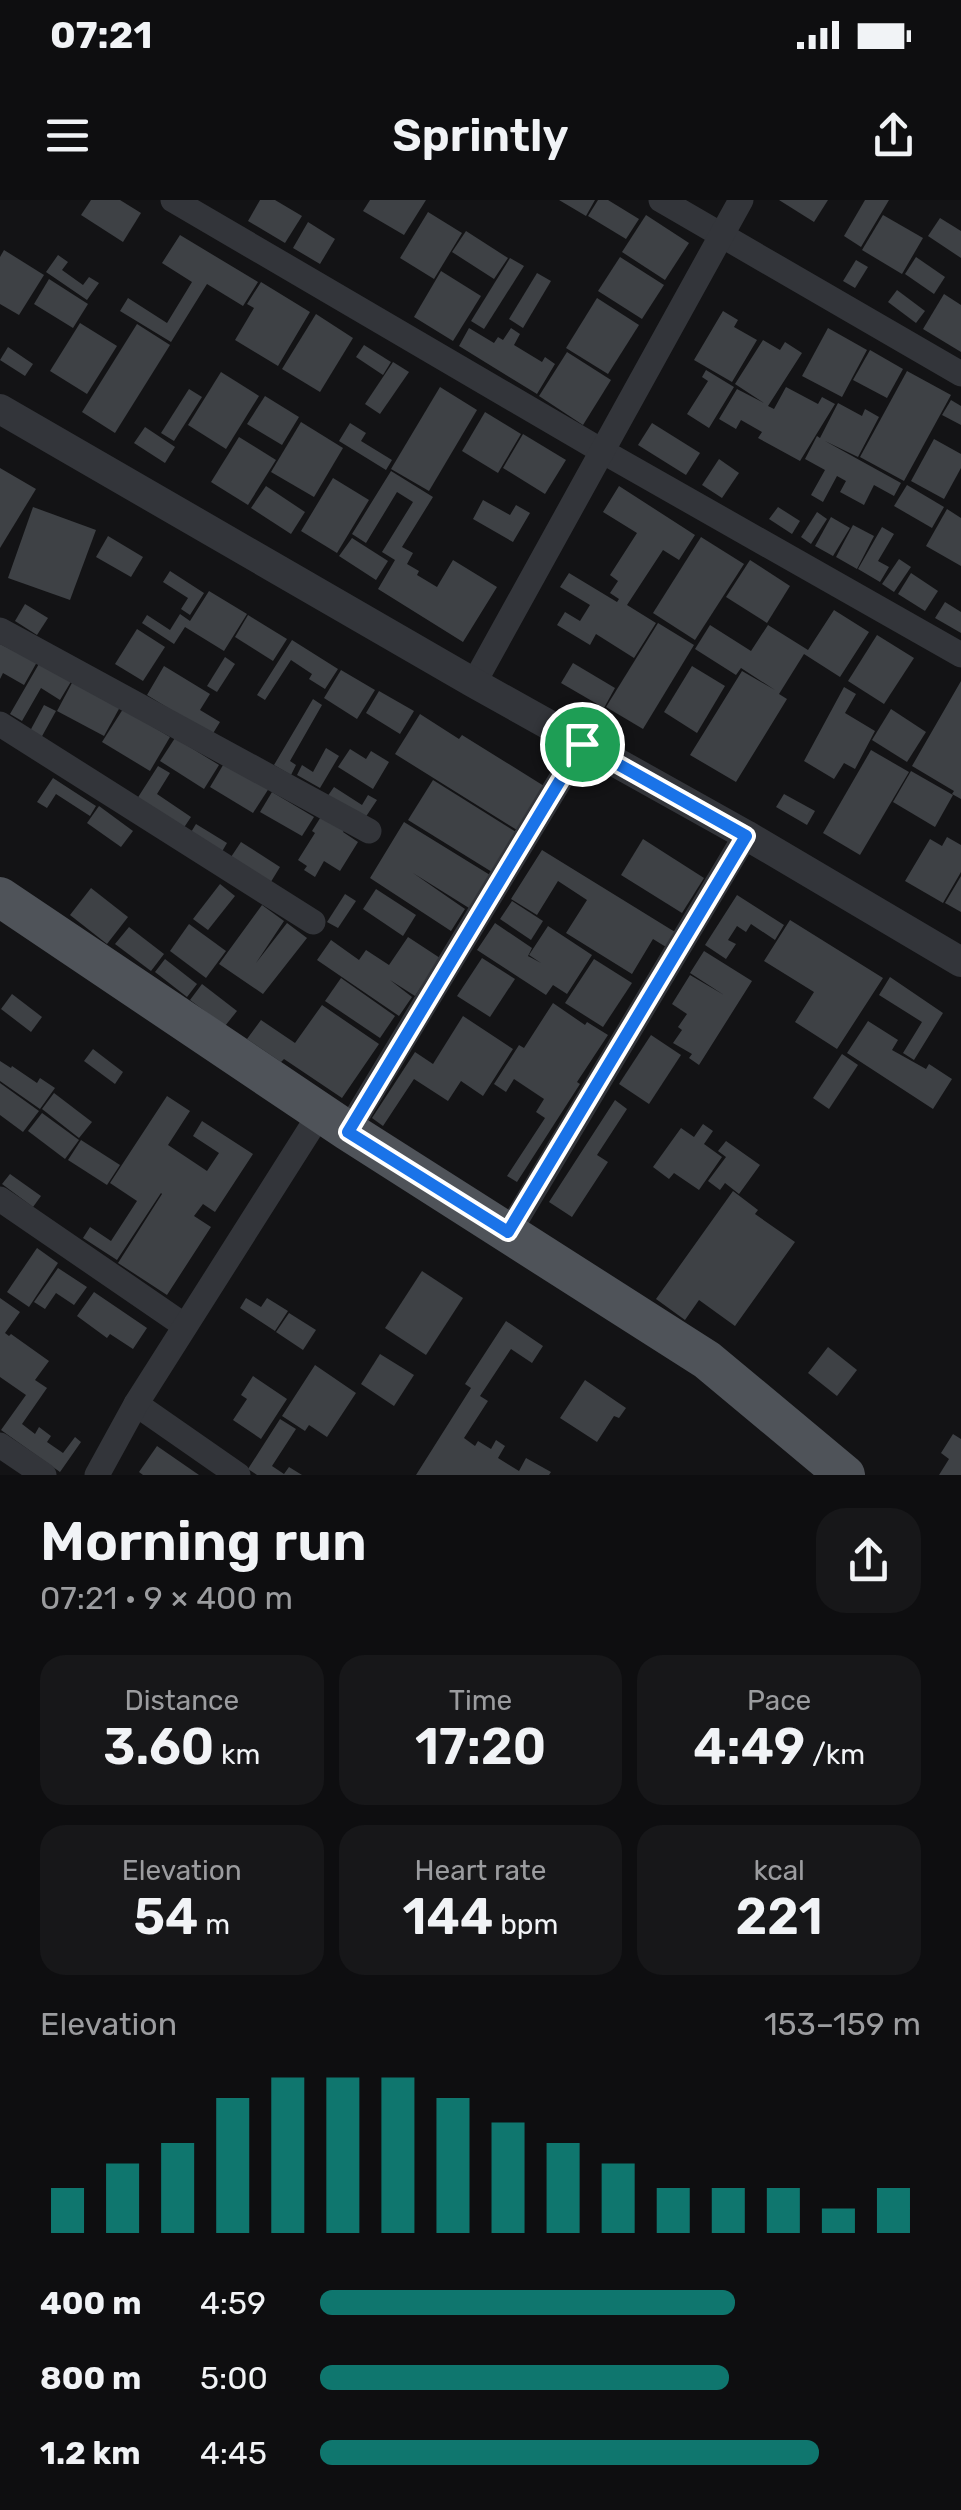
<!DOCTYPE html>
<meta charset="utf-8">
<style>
:root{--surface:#0e0e10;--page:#171719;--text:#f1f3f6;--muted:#9b9c9f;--accent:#0f766e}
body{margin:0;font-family:Rubik,sans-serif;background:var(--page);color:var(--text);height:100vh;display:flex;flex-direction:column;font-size:38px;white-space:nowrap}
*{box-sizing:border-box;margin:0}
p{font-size:32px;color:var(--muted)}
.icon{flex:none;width:55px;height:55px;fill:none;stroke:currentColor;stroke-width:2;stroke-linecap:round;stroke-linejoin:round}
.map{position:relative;height:1275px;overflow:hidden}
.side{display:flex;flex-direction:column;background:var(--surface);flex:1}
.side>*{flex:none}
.pin{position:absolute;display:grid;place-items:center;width:85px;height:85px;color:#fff;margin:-42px;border:5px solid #fff;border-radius:50%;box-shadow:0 2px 10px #0007}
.round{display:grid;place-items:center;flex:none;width:105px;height:105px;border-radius:30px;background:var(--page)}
.overview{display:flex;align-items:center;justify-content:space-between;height:170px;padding:0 40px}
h1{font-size:55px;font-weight:600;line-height:75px}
.stats{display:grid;grid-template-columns:repeat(3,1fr);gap:15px;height:170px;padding:10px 40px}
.stats div{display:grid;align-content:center;border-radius:25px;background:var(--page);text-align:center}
.stats b{font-size:50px;font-weight:600}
.stats small{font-size:28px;font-weight:400}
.stats p{font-size:28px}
.chart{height:280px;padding:20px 40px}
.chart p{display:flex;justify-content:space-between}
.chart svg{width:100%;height:180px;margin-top:10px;stroke:var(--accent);stroke-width:6}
ul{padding:0 40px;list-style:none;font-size:32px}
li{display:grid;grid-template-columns:160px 120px 1fr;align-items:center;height:75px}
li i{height:25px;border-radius:12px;background:var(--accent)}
.status{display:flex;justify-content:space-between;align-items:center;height:70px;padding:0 50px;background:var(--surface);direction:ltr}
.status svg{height:28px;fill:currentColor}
header{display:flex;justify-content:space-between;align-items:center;height:130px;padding:0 40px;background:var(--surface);font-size:45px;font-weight:600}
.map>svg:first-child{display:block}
.building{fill:#3e4145}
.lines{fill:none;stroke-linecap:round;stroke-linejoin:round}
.minor{stroke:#33353a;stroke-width:25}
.tertiary{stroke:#33353a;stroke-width:30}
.primary{stroke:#4f5359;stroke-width:40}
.route-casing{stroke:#fff;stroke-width:20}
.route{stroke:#1a73e8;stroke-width:12}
</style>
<div class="status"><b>07:21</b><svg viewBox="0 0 49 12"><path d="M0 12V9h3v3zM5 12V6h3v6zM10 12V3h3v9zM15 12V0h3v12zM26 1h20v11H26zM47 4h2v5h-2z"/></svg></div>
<header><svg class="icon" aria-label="menu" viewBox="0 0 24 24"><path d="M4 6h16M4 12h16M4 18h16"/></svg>Sprintly<svg class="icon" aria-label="share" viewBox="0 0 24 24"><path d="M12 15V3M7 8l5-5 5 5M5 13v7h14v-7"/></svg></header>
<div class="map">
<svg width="961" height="1275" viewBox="0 0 961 1275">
<rect width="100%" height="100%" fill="#131315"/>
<g class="building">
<path d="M91,0H120L141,13L123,42L81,15Z"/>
<path d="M260,0H275L302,16L285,43L248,21Z"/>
<path d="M370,0H426L404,35L363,11Z"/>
<path d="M559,0H595L586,16Z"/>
<path d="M598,0H608L639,19L626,39L588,16Z"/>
<path d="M779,0H828L814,22Z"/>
<path d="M865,0H889L861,47L844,36Z"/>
<path d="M428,12L462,33L434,79L400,58Z"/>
<path d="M646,15L689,43L665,80L622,52Z"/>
<path d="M883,15L923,38L902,74L862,50Z"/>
<path d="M940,18L961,31V58L928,36Z"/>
<path d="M308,22L335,39L320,64L293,48Z"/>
<path d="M466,31L508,58L494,79L452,52Z"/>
<path d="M180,35L258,82L243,106L207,84L171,142L120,111L128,98L167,123L192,82L162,63Z"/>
<path d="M4,50L44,75L19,115L0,104V57Z"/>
<path d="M58,55L68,62L62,70L83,85L89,77L99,83L87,100L46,72Z"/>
<path d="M620,57L664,85L642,119L598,91Z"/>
<path d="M916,57L945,77L934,94L905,74Z"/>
<path d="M510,58L524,66L484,129L471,121Z"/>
<path d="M856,60L868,67L855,88L843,81Z"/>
<path d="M441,71L481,96L453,141L414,117Z"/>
<path d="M537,73L551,81L523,128L509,119Z"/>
<path d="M49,79L88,104L73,128L34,104Z"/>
<path d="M261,82L310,112L278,166L235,140L254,108L247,104Z"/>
<path d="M897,90L925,111L916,123L888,102Z"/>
<path d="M944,94L961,105V152L923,129Z"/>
<path d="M597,98L639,125L608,174L566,148Z"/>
<path d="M723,111L738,120L734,127L757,140L732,182L694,160Z"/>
<path d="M316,114L353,138L320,192L282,169Z"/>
<path d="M80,123L117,146L87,194L50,171Z"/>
<path d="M137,124L170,145L115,233L82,212Z"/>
<path d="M469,128L494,143L498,137L503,140L511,128L520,134L514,145L542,162L545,157L555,164L537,194L459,146Z"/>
<path d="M828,128L867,150L842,197L802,176Z"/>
<path d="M763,140L780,150L785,142L802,153L768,206L774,209L786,187L818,204L822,197L835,204L800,261L758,238L762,232L741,220L736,229L719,219L737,189L764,203L735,184Z"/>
<path d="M364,145L391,162L383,175L356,157Z"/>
<path d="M8,147L33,164L25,176L0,160Z"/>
<path d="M870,150L903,169L887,198L853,180Z"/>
<path d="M567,152L611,180L583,225L539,196Z"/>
<path d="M393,162L409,172L380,214L365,204Z"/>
<path d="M706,170L734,187L709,228L687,214L708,181L702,177Z"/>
<path d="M907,171L951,195L904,281L860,257Z"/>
<path d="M221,172L259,196L226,249L188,225Z"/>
<path d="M440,187L477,210L429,291L391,269Z"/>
<path d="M189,189L202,197L174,241L161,233Z"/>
<path d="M265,196L299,217L282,245L247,224Z"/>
<path d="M951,200L961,206V225L942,215Z"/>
<path d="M838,203L862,216L865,209L879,217L858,257L825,241L901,283L894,296L874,285L864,305L840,292L846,281L837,276L823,302L811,295L825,270L805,259L817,236L820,238Z"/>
<path d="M485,212L521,234L498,273L462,251Z"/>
<path d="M301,222L343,248L314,297L271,272Z"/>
<path d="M350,223L366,233L361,241L392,260L386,270L339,241Z"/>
<path d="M652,223L700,253L686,275L638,245Z"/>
<path d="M145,227L175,247L165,263L134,243Z"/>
<path d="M523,234L566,260L545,294L503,268Z"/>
<path d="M239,237L276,260L248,305L211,282Z"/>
<path d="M934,239L961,254V268L944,299L911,281Z"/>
<path d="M719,259L739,273L722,298L702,285Z"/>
<path d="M0,268L36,289L0,348Z"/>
<path d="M391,271L433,297L402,347L413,353L407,364L419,371L417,375L437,387L453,360L497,387L463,442L378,389L395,360L382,352L413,302L397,292L366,343L352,334Z"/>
<path d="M333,278L369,300L337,353L301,331Z"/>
<path d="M907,285L944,307L932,328L894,306Z"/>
<path d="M266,286L305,312L291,334L251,308Z"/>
<path d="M619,286L695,335L679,360L663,350L627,405L656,423L634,458L596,434L590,445L557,425L565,412L580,421L590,405L560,387L569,373L617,402L619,399L610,393L618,381L610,375L637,333L603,312Z"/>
<path d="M483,300L510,315L516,305L530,313L513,342L473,319Z"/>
<path d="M33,307L96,330L70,400L8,378Z"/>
<path d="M778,307L800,321L792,334L769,319Z"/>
<path d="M947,309L961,318V366L926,346Z"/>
<path d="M817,312L827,319L811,344L801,337Z"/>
<path d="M831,317L850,328L833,356L815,346Z"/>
<path d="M853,325L874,336L857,369L836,357Z"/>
<path d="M882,327L894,334L878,361L889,367L880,382L858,369Z"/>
<path d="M108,336L143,357L131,377L96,357Z"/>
<path d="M701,337L744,364L695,440L653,413Z"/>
<path d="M352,338L388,361L376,380L339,356Z"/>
<path d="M899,359L911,367L894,392L882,384Z"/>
<path d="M750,360L790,386L767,423L726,397Z"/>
<path d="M170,371L204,393L190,415L181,409L188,398L163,382Z"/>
<path d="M911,373L938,391L925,411L898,394Z"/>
<path d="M209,391L247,414L224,451L185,427L174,444L142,423L147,415L170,430L180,414L190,421Z"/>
<path d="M945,402L961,412V433L935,418Z"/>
<path d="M25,404L48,418L37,435L15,421Z"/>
<path d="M834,410L869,432L840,477L804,454L779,494L787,499L736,582L690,555L742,471L775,490L741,468L736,475L695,449L710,425L751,451L768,425L808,450Z"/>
<path d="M248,415L287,439L273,461L235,437Z"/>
<path d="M658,423L694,445L643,529L606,507Z"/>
<path d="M137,429L165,447L143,481L115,464Z"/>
<path d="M877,435L914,458L884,504L848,481Z"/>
<path d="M292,440L338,469L325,489L309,479L312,474L291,460L265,500L257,495Z"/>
<path d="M0,444L37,462L24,485L3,473L0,479Z"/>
<path d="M225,457L235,464L217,492L207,486Z"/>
<path d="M40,462L72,480L60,500L41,488L22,521L10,514Z"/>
<path d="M573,463L615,488L604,508L561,483Z"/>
<path d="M164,466L210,494L200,510L220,522L212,535L147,495Z"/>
<path d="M692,466L725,486L697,533L664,512Z"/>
<path d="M341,470L375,490L357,519L324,498Z"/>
<path d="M73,481L120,507L104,536L57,511Z"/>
<path d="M961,481V599L952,594L954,591L912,566Z"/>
<path d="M844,487L856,494L845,513L875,531L855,569L844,563L834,579L804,561Z"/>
<path d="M379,491L414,511L400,534L366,513Z"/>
<path d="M313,499L322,505L290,561L296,565L291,575L274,565Z"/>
<path d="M44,505L56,511L41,538L30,531Z"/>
<path d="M123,509L170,537L150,571L102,542Z"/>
<path d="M891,509L926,532L907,562L872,540Z"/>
<path d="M420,514L459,539L462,535L544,586L517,630L395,554Z"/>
<path d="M175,538L219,565L204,589L160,561Z"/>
<path d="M326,548L339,556L320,588L297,575L302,565L313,572Z"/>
<path d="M350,549L366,559L371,551L389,562L373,589L338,567Z"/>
<path d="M871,550L909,572L860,655L823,633Z"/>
<path d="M229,555L273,582L253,613L210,587Z"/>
<path d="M158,566L170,573L157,594L191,617L181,632L135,602Z"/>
<path d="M911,571L953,595L935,627L893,602Z"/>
<path d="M53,578L96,606L90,616L56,594L47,608L37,602Z"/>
<path d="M433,580L516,632L492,672L408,620Z"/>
<path d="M334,587L362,605L368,595L377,600L363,621L327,597Z"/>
<path d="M272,592L314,617L302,636L260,612Z"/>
<path d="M784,594L815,611L807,625L776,607Z"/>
<path d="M99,606L133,631L121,647L87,623Z"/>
<path d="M322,615L345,629L343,632L358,642L340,671L324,661L315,677L304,670L307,666L298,660L315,633L312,631Z"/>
<path d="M404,622L490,675L469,708L413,673L465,709L451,731L370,678Z"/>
<path d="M196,624L227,643L220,655L188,637Z"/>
<path d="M947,637L961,645V672L943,703L905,681L930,639L942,646Z"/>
<path d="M643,639L704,678L682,713L621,675Z"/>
<path d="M241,642L280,667L269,685L229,660Z"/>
<path d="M542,650L675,732L666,747L653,739L632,774L566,733L587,700L558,681L537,715L511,699Z"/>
<path d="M961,676V712L945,703Z"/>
<path d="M220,684L235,696L208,730L193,719Z"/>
<path d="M91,688L128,717L107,744L70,715Z"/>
<path d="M376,689L416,715L403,736L363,709Z"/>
<path d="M345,694L356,701L338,728L327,722Z"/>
<path d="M737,695L784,725L775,740L751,724L746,732L737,726L728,740L736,744L726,759L705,745Z"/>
<path d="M512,701L543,721L531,740L500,719Z"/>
<path d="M262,705L284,721L256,763L287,723L307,738L263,794L219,764Z"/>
<path d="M790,720L883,778L837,849L795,822L814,792L764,761Z"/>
<path d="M495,723L532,748L526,760L528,756L541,763L529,755L548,726L592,755L567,794L553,785L546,795L477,750Z"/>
<path d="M189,724L226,751L206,778L170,751Z"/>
<path d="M129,727L164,754L151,771L115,744Z"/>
<path d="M408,737L440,758L415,796L390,780L412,797L399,816L317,760L331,740L359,760L366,750L389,765Z"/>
<path d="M704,751L752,781L699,865L689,858L692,854L673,843L682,830L678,827L687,814L672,804L690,775L724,795L690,773Z"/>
<path d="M482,758L515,779L490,817L457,796Z"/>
<path d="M165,759L197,784L187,797L155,772Z"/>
<path d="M594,759L632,783L603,827L565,803Z"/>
<path d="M890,777L943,813L914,860L903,853L922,822L879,795Z"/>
<path d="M341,778L395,816L380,838L325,801Z"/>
<path d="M202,784L237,811L225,826L190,800Z"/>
<path d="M12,794L42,817L31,832L1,809Z"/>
<path d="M553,803L585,825L587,822L608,835L577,882L580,884L517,982L507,976L545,918L536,912L544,899L514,879L506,892L494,884L519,845L524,848Z"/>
<path d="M322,805L379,844L342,898L284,859L281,862L247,839L261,820L295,843Z"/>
<path d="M463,816L513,849L483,896L461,881L448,901L414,879L383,926L372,918L415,852L433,864Z"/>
<path d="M868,821L898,840L892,850L926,869L929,864L952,879L933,909L847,853Z"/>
<path d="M651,835L681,855L649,904L619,884Z"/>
<path d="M93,849L123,872L115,884L84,861Z"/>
<path d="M842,854L858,865L829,909L813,898Z"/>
<path d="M0,861L11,868L12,866L37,883L40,878L55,888L40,909L0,881Z"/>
<path d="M0,883L39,911L23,932L0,915Z"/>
<path d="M54,893L92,922L79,938L42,909Z"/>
<path d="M167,896L190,911L168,945L207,971L219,953L193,936L202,921L253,954L215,1012L203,1004L194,1016L211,1027L167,1095L118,1063L162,994L161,993L117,1060L83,1038L90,1027L111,1041L137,1001L110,983Z"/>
<path d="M615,900L627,909L597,955L608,962L572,1017L549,1002Z"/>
<path d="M42,913L79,940L65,959L28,931Z"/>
<path d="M703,924L713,931L704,944L722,957L699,990L674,973L669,979L653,967L681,928L694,937Z"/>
<path d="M81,940L120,965L107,985L68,960Z"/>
<path d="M726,941L760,965L739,994L725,983L720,990L708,981L726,957L718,951Z"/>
<path d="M10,974L41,996L33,1007L2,984Z"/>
<path d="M733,991L758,1010L755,1014L795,1042L735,1126L699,1100L685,1120L656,1099Z"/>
<path d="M37,1048L58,1063L29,1107L7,1092Z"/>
<path d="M58,1068L87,1087L74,1105L56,1093L45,1109L34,1102Z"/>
<path d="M422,1071L463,1098L426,1155L385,1128Z"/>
<path d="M94,1092L147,1128L133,1149L110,1134L107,1138L77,1116Z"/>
<path d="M0,1098L20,1112L5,1133L9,1136L11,1134L49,1161L35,1180L47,1188L22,1224L35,1234L39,1227L51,1236L47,1242L63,1253L75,1237L81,1242L60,1272L1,1230L26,1195L0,1177Z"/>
<path d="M246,1098L261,1107L267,1098L288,1111L275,1131L240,1108Z"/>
<path d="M289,1113L316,1130L303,1150L276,1132Z"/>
<path d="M506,1121L543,1146L532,1163L511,1149L480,1196L488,1201L464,1238L475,1246L478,1241L491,1249L496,1240L505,1246L498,1258L519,1271L526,1258L551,1272L549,1275H416L471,1188L465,1184Z"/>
<path d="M828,1147L857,1170L837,1196L808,1173Z"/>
<path d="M380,1154L414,1175L394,1206L361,1184Z"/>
<path d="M315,1165L356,1193L327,1237L309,1225L305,1231L282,1216Z"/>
<path d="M253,1176L287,1199L261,1239L233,1220L247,1199L241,1195Z"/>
<path d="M585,1180L626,1208L619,1218L614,1216L597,1242L560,1218Z"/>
<path d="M280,1219L296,1229L272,1266L284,1274L289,1267L302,1275H257L248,1269Z"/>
<path d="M953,1234L961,1239V1275H939L949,1259L941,1253Z"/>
<path d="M157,1246L199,1275H143L139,1272Z"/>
</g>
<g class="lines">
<g class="minor">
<path d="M173,0L602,251L961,455"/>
<path d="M661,0L961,174"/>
<path d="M0,430L369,631"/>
<path d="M474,483L741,0"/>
<path d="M0,524L313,722"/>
<path d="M348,931L582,544"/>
<path d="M0,999L185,1126"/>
<path d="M509,1032L746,635"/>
<path d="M136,1204L238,1275"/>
<path d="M0,1245L44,1275"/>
<path d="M97,1275L136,1204L321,912"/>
</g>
<path class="tertiary" d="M0,209L474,483L746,635L961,762"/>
<path class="primary" d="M0,697L348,931L707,1160L845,1275"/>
</g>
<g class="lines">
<g class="route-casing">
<path id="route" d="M582,544L746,636L508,1032L348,932Z"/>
</g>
<use href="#route" class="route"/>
</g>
</svg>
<div class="pin" style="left:582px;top:544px;background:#1e9e55"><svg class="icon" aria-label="arrive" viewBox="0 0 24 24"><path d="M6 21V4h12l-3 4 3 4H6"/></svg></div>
</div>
<section class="side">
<div class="overview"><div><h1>Morning run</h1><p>07:21 · 9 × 400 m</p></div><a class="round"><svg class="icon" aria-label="share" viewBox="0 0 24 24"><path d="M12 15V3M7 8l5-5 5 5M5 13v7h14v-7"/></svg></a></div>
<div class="stats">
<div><p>Distance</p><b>3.60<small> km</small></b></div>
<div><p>Time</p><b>17:20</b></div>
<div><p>Pace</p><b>4:49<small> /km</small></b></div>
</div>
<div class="stats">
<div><p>Elevation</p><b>54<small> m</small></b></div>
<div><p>Heart rate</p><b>144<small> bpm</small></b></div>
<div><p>kcal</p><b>221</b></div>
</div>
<div class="chart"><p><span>Elevation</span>153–159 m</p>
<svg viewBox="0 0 160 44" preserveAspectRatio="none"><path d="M5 44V33M15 44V27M25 44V22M35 44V11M45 44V6M55 44V6M65 44V6M75 44V11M85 44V17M95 44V22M105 44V27M115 44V33M125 44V33M135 44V33M145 44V38M155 44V33"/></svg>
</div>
<ul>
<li><b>400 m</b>4:59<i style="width:69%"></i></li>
<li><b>800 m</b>5:00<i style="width:68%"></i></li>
<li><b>1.2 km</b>4:45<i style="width:83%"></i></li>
</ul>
</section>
